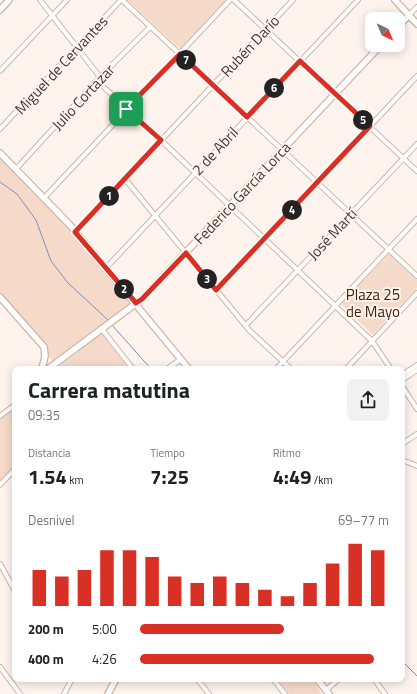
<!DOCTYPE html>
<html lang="es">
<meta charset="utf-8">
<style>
:root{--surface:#fff;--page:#f2f2f2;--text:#202124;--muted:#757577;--accent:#d93025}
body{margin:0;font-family:"Titillium Web",sans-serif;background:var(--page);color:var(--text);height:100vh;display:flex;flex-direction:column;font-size:15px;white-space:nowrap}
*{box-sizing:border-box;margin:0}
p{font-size:13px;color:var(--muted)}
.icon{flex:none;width:22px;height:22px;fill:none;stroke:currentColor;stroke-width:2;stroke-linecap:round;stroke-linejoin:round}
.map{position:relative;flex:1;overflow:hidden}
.details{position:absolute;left:12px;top:366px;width:393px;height:316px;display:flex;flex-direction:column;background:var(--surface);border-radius:8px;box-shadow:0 2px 10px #0003}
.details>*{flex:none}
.needle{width:26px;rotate:136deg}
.tools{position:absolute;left:365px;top:12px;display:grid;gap:8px}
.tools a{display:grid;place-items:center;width:40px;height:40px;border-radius:8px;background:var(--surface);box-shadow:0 2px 10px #0003;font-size:20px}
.pin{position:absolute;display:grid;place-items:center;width:34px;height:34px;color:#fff;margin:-17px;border-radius:8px;box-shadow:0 2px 6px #0006}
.km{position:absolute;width:20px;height:20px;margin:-10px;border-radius:50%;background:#222;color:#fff;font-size:11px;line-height:20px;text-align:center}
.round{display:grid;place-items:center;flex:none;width:42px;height:42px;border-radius:8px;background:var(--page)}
.summary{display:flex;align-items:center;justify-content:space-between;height:68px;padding:0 16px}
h1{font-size:22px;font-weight:700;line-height:30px}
.figures{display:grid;grid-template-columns:repeat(3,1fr);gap:6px;height:68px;padding:4px 16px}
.figures div{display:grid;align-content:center}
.figures b{font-size:20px;font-weight:700}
.figures small{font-size:11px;font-weight:400}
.figures p{font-size:11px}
.chart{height:112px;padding:8px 16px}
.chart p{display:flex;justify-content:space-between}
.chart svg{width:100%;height:72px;margin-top:4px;stroke:var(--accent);stroke-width:6}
ul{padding:0 16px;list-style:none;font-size:13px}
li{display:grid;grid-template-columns:64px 48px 1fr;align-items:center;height:30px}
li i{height:10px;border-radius:5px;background:var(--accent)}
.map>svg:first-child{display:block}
.green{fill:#f6dac9}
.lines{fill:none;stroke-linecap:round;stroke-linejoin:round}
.stream{stroke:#7b92bc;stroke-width:1}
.street-casing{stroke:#cfb5a5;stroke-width:6}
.secondary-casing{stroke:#cfb5a5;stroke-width:8}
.street{stroke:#fff;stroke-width:4}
.secondary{stroke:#fff;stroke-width:5.5}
.route-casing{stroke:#fff;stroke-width:8}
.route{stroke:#d93025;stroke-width:5}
.labels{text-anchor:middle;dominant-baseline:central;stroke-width:4;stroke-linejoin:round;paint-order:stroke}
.street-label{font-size:15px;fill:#40352f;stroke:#fff4ed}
.park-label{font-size:15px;fill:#3e2310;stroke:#fff4ed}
</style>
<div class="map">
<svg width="417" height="694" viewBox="0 0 417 694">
<rect width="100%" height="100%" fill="#fff4ed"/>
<g class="green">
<path d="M127,0H226L180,49Z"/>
<path d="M0,157L72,232L130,303L53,361L48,356L43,340L0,293Z"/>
<path d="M389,254L417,280V288L373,335L341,304Z"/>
<path d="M102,333L129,369H56Z"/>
<path d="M15,408V466L0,482V419Z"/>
<path d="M277,679H311L322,694H289Z"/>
</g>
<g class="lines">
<g class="stream">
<path d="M0,182L17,194L36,220L51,261L68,283L108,320"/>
<path d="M112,325L151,369"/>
<path d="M402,661L417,676"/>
</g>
<g class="street-casing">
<g id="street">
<path d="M40,0L100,77"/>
<path d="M122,0L417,276"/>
<path d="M234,0L417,171"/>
<path d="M409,15L417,7"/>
<path d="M0,71L67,0"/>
<path d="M97,81L145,125L372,341L391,369"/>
<path d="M0,129L121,0"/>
<path d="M16,169L100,77L150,27"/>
<path d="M125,179L250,331L291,369"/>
<path d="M44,198L230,0"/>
<path d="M75,232L293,0"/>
<path d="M106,268L358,0"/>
<path d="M216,290L417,76"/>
<path d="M246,325L417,144"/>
<path d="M101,328L133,369"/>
<path d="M167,369L181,359"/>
<path d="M276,369L417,219"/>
<path d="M346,369L417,293"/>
<path d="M402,375L417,365"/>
<path d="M402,380L417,370"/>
<path d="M402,386L417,409"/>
<path d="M0,416L15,405"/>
<path d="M402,444L417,434"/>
<path d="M402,460L417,466"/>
<path d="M0,485L15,469"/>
<path d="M0,564L15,591"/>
<path d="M0,667L20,694"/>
<path d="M197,679L209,694"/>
<path d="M273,679L285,694"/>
<path d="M374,679L385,694"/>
<path d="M326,690L339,679"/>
<path d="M64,694L72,679"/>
</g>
</g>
<g class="secondary-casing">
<g id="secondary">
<path d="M395,0L417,24"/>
<path d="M0,10L9,0"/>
<path d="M398,27L409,15"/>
<path d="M0,153L70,225L189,369"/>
<path d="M0,297L44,347L45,356L42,369"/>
<path d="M48,369L142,299L381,45"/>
<path d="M317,679L329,694"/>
<path d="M108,694L116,679"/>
</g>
</g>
<use href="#street" class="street"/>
<use href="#secondary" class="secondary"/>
</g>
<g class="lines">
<g class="route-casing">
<path id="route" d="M180,54L247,117L300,61L370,126L216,290L186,253L142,299L136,303L75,232L161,140L126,109Z"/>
</g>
<use href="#route" class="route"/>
</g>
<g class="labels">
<g class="street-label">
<text transform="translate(250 46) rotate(-47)">Rubén Darío</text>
<text transform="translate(61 65) rotate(-47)">Miguel de Cervantes</text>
<text transform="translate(83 97) rotate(-47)">Julio Cortazar</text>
<text transform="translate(215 151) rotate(-47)">2 de Abril</text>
<text transform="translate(242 193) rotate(-47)">Federico García Lorca</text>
<text transform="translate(332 234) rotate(-47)">José Martí</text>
</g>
<g class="park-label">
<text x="373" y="294">Plaza 25<tspan x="373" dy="17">de Mayo</tspan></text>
</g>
</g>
</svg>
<div class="tools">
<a><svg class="needle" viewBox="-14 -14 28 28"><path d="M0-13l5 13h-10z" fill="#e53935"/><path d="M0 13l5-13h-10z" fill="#757577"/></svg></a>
</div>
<div class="pin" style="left:126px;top:109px;background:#1e9e55"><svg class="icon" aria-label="arrive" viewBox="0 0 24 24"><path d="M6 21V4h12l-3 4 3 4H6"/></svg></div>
<b class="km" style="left:109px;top:196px">1</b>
<b class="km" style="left:124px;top:289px">2</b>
<b class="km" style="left:207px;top:279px">3</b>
<b class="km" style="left:292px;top:210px">4</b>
<b class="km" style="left:363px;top:120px">5</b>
<b class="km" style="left:274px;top:88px">6</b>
<b class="km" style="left:186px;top:60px">7</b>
<section class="details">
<div class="summary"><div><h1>Carrera matutina</h1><p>09:35</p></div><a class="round"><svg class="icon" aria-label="share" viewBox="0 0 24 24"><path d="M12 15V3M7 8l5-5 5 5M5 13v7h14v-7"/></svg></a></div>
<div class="figures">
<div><p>Distancia</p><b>1.54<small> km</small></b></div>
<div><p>Tiempo</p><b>7:25</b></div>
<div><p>Ritmo</p><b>4:49<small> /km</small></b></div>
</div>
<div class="chart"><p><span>Desnivel</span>69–77 m</p>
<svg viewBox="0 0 160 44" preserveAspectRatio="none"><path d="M5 44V22M15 44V26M25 44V22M35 44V10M45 44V10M55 44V14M65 44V26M75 44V30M85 44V26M95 44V30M105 44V34M115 44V38M125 44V30M135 44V18M145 44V6M155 44V10"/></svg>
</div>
<ul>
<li><b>200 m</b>5:00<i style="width:58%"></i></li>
<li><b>400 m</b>4:26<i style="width:94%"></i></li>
</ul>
</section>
</div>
